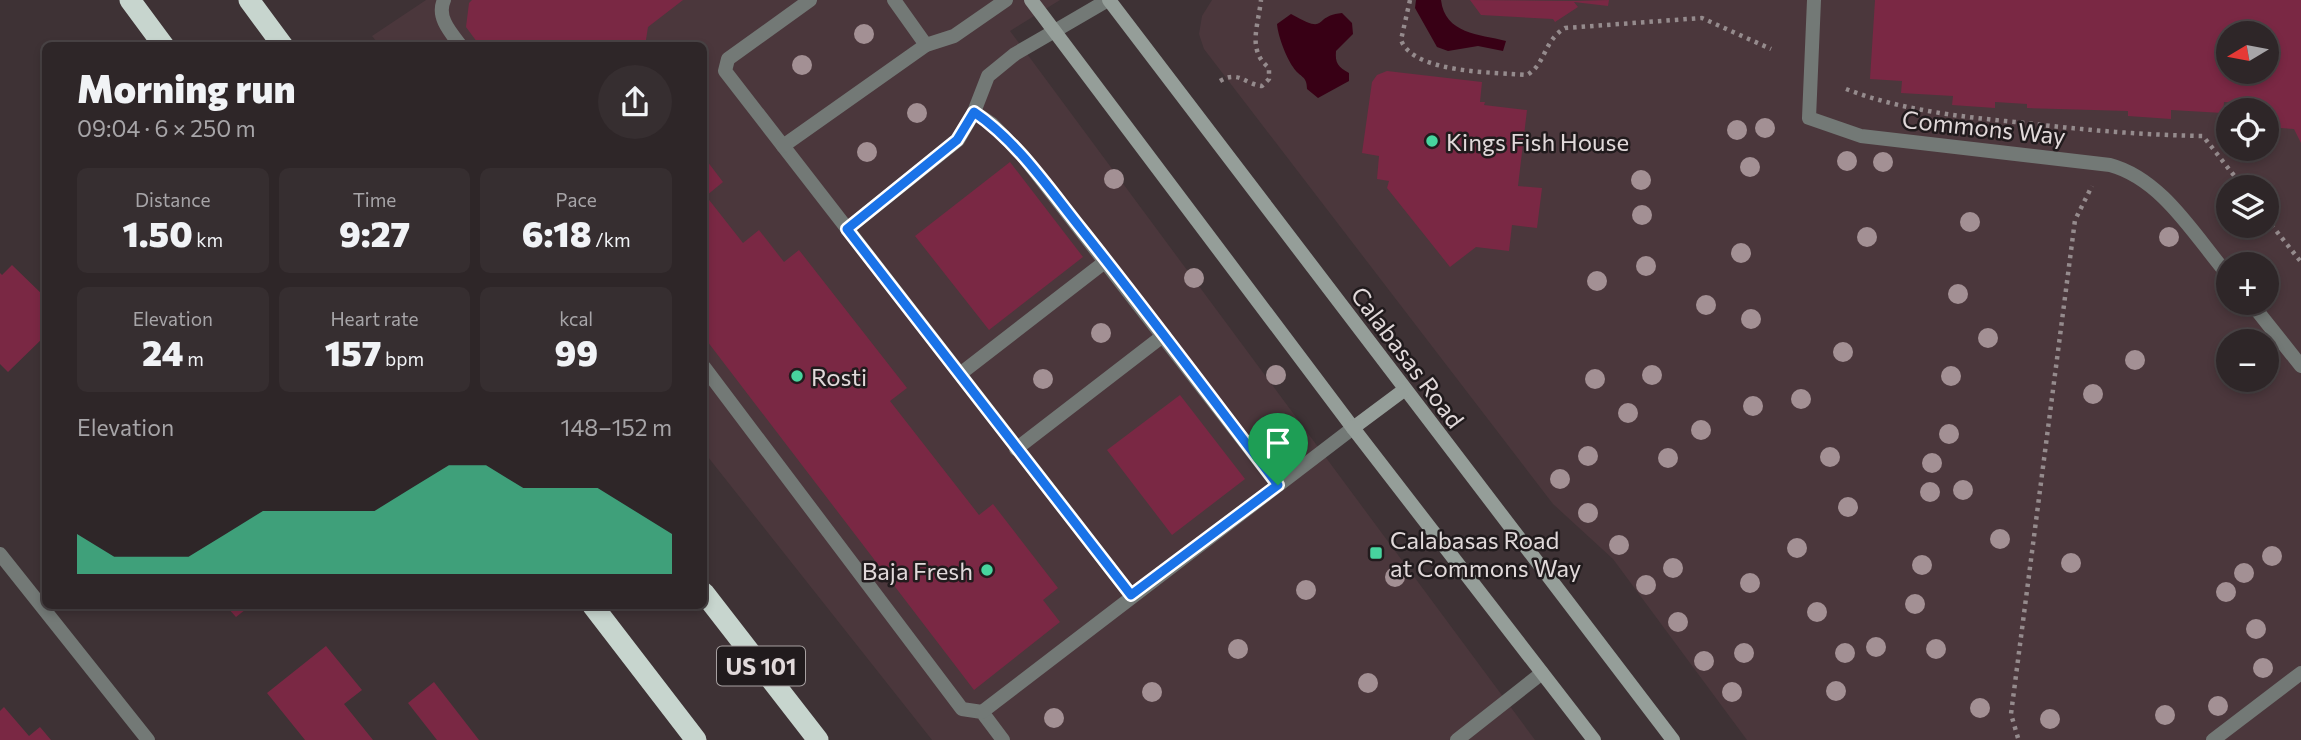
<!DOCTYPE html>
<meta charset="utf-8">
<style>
:root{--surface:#2e2628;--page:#362e30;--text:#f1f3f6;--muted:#a7a5a8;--line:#494345;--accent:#47d49e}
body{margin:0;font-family:Commissioner,sans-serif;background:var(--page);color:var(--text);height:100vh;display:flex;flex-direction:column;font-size:26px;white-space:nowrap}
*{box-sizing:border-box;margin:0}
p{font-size:23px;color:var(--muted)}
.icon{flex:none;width:38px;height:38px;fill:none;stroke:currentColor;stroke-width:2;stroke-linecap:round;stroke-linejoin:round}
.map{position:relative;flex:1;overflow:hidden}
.sheet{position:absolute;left:42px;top:42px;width:665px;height:567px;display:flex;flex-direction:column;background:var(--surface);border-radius:10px;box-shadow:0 4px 10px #0003,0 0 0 2px var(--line)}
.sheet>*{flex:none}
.needle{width:46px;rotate:260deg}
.tools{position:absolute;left:2216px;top:21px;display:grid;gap:14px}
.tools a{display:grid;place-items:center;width:63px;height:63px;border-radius:50%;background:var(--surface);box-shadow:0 4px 10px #0003,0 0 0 2px var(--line);font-size:35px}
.pin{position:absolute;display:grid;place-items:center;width:60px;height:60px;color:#fff;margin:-72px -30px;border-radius:50% 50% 50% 0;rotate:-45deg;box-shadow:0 0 7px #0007}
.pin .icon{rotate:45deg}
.round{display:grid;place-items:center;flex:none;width:74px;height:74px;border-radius:37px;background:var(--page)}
.overview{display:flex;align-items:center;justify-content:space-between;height:119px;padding:0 35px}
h1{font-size:38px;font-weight:800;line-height:52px}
.figures{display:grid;grid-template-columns:repeat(3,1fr);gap:10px;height:119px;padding:7px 35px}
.figures div{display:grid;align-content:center;border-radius:10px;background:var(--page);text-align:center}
.figures b{font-size:35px;font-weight:800}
.figures small{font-size:19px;font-weight:400}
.figures p{font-size:19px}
.chart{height:196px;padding:14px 35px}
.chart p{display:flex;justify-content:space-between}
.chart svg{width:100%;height:126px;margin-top:7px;fill:var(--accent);opacity:.7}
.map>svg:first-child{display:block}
.built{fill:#4b373c;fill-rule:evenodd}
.water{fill:#380015}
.building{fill:#7a2844;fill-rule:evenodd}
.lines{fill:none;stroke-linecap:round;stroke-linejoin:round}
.path{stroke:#958b8d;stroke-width:4.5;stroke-dasharray:3.5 5;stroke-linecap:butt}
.service{stroke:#737976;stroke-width:14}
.minor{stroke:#737976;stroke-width:14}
.tertiary{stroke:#737976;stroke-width:14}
.secondary{stroke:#959e99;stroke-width:14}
.motorway{stroke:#c7d5ce;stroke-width:21}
.tree{fill:#a39094}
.route-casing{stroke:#fff;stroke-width:14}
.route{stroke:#1a73e8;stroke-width:9}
.poi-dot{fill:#47d49e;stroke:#211b1d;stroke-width:2.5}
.labels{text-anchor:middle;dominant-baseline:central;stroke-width:5;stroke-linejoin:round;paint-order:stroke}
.shield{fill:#211b1d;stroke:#a7a0a1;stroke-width:2}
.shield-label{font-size:23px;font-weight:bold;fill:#e1d9da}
.street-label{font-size:24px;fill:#e1d9da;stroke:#211b1d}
.poi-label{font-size:24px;fill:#e1d9da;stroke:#211b1d;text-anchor:start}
</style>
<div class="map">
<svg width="2301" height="740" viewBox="0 0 2301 740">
<rect width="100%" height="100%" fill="#3e3235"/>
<g class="built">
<path d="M426,0H1060L1010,31L1535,740H932L704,452V46H380L372,36Z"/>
<path d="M1212,0H2301V740H1747L1613,559L1553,504L1204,49L1199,34L1202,16ZM2228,33H2266V72H2228ZM2228,110H2266V149H2228ZM2228,187H2266V226H2228ZM2228,264H2266V303H2228ZM2228,341H2266V380H2228Z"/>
</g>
<g class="water">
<path d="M1416,0H1441C1445,34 1479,34 1506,41L1503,51L1478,46L1448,51L1437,47L1415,8Z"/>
<path d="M1342,13L1352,23L1353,34L1336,51C1335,63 1338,67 1349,73V81L1318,98L1307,89C1307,75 1300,78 1293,67C1286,57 1278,36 1277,24L1291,14C1330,36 1311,16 1342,13Z"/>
</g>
<g class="building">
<path d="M472,0H683L648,27L645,46H480L466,27L469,3Z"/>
<path d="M1470,0L1574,1L1609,0L1608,6L1574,2L1578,7L1555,22L1553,19L1481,15Z"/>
<path d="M1875,0H2301V143L2294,129L2267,127L2269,105L2224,102L2223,113L2171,110V119L2128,116V111L2027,108V104L1995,102V108L1952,105L1953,96L1901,93L1902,81L1870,79ZM2228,33H2266V72H2228Z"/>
<path d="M1387,71L1482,82L1480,102H1485L1484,105L1527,110L1518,186L1542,188L1537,228L1512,225L1509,251L1476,247L1450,267L1387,188L1389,181L1377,179L1379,156L1362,153L1372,82L1377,75Z"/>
<path d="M704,157L723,182L706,196L743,243L759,230L784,262L799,250L907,388L890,401L979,515L993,504L1058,588L1043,600L1060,622L974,690L704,337Z"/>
<path d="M1010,162L1083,257L989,330L915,236Z"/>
<path d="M12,265L46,298V335L8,372L0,364V273L2,275Z"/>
<path d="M1180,395L1245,479L1172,535L1107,450Z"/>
<path d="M226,606H250L236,617Z"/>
<path d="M326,646L362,690L344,704L373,740H305L267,693Z"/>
<path d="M434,682L479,740H437L408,703Z"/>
<path d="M4,707L29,736L40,727L51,740H0V711Z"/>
</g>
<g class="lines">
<g class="path">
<path d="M1410,0L1401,40C1414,74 1496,72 1527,75C1546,64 1543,41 1565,28L1702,18L1771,49"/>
<path d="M1220,81C1238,70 1245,84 1262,86L1269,79V68C1247,50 1258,27 1261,0"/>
<path d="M1846,89C1903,111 1964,117 2025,123C2084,130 2143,135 2203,136L2243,187"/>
<path d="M2266,218L2301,262"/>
<path d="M2018,738L2011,714L2075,220L2092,186"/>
</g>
<g class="service">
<path d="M444,0C436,17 451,33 461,46"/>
<path d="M810,0L728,59L725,71L1131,595"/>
<path d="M894,0L926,45"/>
<path d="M1814,0L1809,118L1861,136L2110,165C2162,179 2194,235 2228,275"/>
<path d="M974,112L992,124L1023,156L1278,485"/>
<path d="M783,146L926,45L954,36L1006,0"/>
<path d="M847,229L958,140L974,112L988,76L1015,54L1053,32"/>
<path d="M2251,303L2301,366"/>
<path d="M704,367L962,709L982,712L1003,740"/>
<path d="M960,374L1106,261"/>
<path d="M1016,449L1164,335"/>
<path d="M982,712L1353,428"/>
<path d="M1457,740L1542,673"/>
<path d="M2213,740L2301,673"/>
</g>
<path class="minor" d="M0,554L148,740"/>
<path class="tertiary" d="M1053,32L1108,0"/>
<g class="secondary">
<path d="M1031,0L1353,428L1594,740"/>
<path d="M1109,0L1673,740"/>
<path d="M1353,428L1404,390"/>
</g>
<g class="motorway">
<path d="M130,0L164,46"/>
<path d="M249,0L283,46"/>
<path d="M704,593L818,740"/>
<path d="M593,606L696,740"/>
</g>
</g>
<g class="tree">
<circle cx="864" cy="34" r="10"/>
<circle cx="802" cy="65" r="10"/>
<circle cx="917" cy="113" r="10"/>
<circle cx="1765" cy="128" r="10"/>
<circle cx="1737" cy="130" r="10"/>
<circle cx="867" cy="152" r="10"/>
<circle cx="1847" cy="161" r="10"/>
<circle cx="1883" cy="162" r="10"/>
<circle cx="1750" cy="167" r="10"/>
<circle cx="1114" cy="179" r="10"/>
<circle cx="1641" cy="180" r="10"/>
<circle cx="1642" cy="215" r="10"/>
<circle cx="1970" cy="222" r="10"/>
<circle cx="1867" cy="237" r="10"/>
<circle cx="2169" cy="237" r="10"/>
<circle cx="1741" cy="253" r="10"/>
<circle cx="1646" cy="266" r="10"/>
<circle cx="1194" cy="278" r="10"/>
<circle cx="1597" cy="281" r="10"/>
<circle cx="1958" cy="294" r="10"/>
<circle cx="1706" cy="305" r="10"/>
<circle cx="1751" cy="319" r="10"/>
<circle cx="1101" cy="333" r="10"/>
<circle cx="1988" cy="338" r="10"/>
<circle cx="1843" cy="352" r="10"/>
<circle cx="2135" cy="360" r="10"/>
<circle cx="1276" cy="375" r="10"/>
<circle cx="1652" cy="375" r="10"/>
<circle cx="1951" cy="376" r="10"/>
<circle cx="1043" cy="379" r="10"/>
<circle cx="1595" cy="379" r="10"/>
<circle cx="2093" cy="394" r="10"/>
<circle cx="1801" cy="399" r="10"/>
<circle cx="1753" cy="406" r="10"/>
<circle cx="1628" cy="413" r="10"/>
<circle cx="1701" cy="430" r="10"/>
<circle cx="1949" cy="434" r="10"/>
<circle cx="1588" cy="456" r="10"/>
<circle cx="1830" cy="457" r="10"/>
<circle cx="1668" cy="458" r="10"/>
<circle cx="1932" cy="463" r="10"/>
<circle cx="1560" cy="479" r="10"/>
<circle cx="1963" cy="490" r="10"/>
<circle cx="1930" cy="492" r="10"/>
<circle cx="1848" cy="507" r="10"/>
<circle cx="1588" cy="513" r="10"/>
<circle cx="2000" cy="539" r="10"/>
<circle cx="1619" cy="545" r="10"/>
<circle cx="1797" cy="548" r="10"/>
<circle cx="2272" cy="556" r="10"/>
<circle cx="2071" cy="563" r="10"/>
<circle cx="1922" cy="565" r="10"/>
<circle cx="1673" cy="568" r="10"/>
<circle cx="2244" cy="573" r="10"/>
<circle cx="1395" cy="577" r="10"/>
<circle cx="1750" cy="583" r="10"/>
<circle cx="1646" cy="585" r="10"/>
<circle cx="1306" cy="590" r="10"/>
<circle cx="2226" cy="592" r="10"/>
<circle cx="1915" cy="604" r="10"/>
<circle cx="1817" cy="612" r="10"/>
<circle cx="1678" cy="622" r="10"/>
<circle cx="2256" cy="629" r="10"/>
<circle cx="1876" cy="647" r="10"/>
<circle cx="1238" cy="649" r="10"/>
<circle cx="1936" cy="649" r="10"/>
<circle cx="1744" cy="653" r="10"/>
<circle cx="1845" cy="653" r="10"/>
<circle cx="1704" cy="661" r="10"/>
<circle cx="2263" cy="668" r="10"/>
<circle cx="1368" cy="683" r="10"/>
<circle cx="1836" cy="691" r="10"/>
<circle cx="1152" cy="692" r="10"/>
<circle cx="1732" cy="692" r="10"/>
<circle cx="2218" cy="706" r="10"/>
<circle cx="1980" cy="708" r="10"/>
<circle cx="2165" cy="715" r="10"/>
<circle cx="1054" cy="718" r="10"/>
<circle cx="2050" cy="719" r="10"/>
</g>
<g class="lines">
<g class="route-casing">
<path id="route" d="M974,112C1018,142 1049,189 1082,230C1149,314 1213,400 1278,485L1131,595L847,229L957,140Z"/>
</g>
<use href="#route" class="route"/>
</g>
<g class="poi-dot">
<circle cx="1432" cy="141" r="7"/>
<circle cx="797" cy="376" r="7"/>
<rect x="1369" y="546" width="14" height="14" rx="3.5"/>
<circle cx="987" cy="570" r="7"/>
</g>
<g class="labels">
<rect class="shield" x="717" y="646.5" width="88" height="39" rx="5"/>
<g class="shield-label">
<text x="761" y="666">US 101</text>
</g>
<g class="street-label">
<text transform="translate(1984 127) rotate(6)">Commons Way</text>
<text transform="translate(1408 357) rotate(53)">Calabasas Road</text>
</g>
<g class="poi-label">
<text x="1446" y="141">Kings Fish House</text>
<text x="811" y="376">Rosti</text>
<text x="1390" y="539">Calabasas Road<tspan x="1390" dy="28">at Commons Way</tspan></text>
<text x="973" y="570" text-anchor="end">Baja Fresh</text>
</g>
</g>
</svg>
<div class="tools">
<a><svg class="needle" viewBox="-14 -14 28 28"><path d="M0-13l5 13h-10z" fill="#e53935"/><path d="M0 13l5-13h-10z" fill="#a7a5a8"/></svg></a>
<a><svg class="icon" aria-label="locate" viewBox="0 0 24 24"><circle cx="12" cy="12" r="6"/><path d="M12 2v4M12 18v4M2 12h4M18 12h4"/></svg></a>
<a><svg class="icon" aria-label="layers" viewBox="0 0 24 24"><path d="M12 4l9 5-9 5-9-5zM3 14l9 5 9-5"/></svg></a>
<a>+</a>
<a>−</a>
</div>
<div class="pin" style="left:1278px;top:485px;background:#1e9e55"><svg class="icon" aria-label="arrive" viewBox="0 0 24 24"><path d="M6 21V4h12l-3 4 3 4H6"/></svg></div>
<section class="sheet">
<div class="overview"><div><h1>Morning run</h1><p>09:04 · 6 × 250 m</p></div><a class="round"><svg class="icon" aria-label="share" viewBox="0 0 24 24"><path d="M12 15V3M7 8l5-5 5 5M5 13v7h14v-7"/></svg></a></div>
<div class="figures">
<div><p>Distance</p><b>1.50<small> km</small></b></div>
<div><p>Time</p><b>9:27</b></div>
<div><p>Pace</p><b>6:18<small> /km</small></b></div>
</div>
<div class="figures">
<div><p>Elevation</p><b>24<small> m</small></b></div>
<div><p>Heart rate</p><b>157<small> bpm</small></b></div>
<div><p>kcal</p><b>99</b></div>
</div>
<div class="chart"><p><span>Elevation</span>148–152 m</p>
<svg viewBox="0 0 160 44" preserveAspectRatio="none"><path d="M0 44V30L10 38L20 38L30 38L40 30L50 22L60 22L70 22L80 22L90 14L100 6L110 6L120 14L130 14L140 14L150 22L160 30V44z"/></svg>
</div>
</section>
</div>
